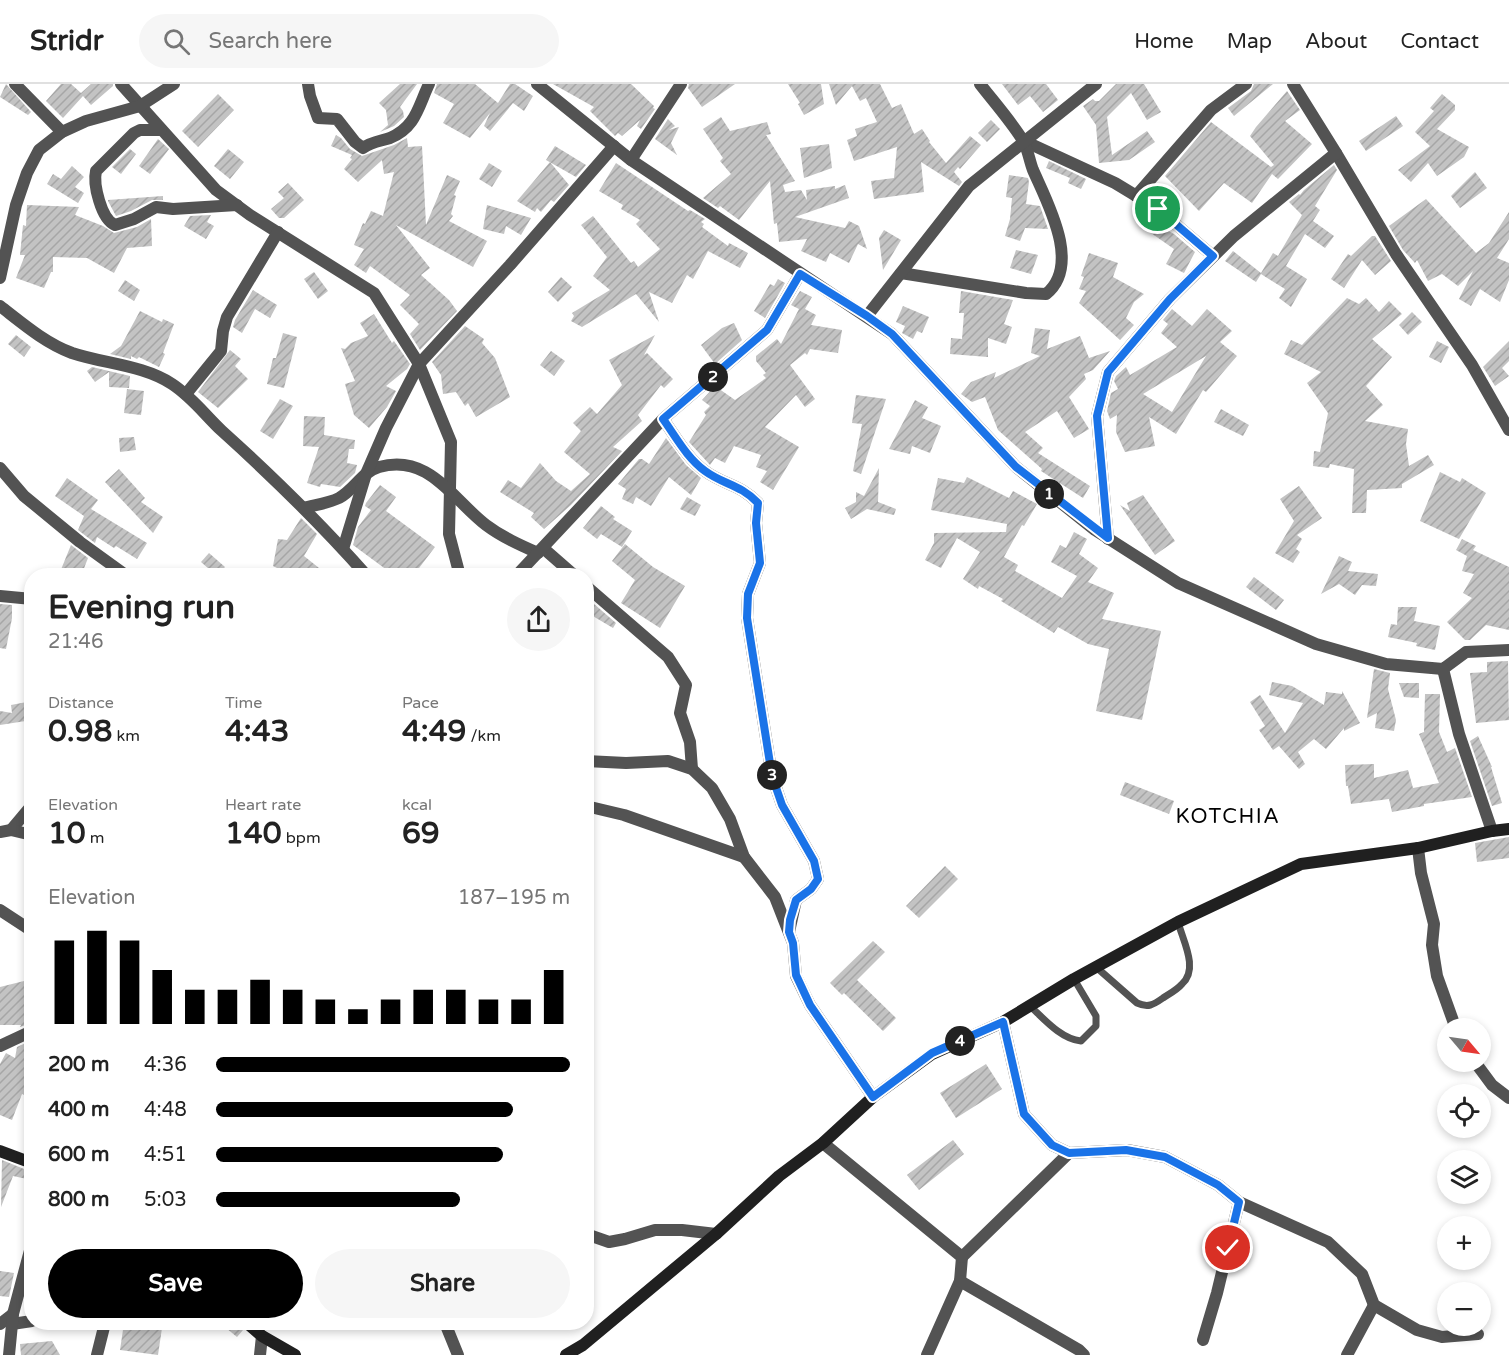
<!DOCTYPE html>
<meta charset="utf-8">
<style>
:root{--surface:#fff;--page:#f6f6f6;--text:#222;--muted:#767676;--line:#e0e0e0;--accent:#000}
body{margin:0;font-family:"Varela Round",sans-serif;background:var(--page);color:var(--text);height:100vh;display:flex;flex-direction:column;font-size:22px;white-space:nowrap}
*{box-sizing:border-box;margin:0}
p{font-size:20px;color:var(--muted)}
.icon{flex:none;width:33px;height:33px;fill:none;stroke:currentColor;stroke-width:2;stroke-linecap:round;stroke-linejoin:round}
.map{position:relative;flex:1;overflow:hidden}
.details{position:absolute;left:24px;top:484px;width:570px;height:762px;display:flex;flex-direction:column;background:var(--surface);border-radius:24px;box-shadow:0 3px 9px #0003}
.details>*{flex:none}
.needle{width:39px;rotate:119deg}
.controls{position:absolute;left:1437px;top:934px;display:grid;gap:12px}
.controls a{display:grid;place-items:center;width:54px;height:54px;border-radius:50%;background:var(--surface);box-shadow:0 3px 9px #0003;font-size:30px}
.pin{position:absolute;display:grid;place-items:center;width:51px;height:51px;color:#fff;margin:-26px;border:3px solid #fff;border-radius:50%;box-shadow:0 2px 6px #0007}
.km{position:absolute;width:30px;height:30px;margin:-15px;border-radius:50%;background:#222;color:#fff;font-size:16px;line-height:30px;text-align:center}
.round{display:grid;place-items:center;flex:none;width:63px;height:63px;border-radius:32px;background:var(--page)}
.head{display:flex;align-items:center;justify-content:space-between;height:102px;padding:0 24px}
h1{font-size:33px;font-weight:800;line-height:45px}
.figures{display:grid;grid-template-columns:repeat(3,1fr);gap:9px;height:102px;padding:6px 24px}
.figures div{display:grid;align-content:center}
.figures b{font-size:30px;font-weight:800}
.figures small{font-size:16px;font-weight:400}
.figures p{font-size:16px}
.chart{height:168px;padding:12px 24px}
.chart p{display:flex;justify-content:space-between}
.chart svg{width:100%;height:108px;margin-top:6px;stroke:var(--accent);stroke-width:6}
.primary-button{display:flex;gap:12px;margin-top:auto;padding:12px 24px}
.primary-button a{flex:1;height:69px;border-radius:36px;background:var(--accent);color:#fff;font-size:24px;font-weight:800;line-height:69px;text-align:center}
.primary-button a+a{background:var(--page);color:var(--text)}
ul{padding:0 24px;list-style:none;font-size:20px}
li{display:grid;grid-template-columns:96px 72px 1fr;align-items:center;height:45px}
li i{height:15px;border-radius:8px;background:var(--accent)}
header{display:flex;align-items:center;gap:36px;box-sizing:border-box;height:84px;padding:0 30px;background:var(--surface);border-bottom:2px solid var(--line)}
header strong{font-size:28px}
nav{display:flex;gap:33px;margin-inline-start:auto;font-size:21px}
.search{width:420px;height:54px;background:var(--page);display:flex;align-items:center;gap:15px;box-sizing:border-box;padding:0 21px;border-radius:33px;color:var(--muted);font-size:22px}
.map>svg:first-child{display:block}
.building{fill:url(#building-hatch);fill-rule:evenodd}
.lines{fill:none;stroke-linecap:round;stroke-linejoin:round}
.lane{stroke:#535353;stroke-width:7}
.street{stroke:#535353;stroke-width:12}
.secondary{stroke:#202020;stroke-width:12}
.route-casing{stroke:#fff;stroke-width:12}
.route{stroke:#1a73e8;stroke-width:8}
.labels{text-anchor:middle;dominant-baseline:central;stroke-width:4.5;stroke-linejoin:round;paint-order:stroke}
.quarter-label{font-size:21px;letter-spacing:1.5px;fill:#000;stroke:#fff}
</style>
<header>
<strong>Stridr</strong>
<div class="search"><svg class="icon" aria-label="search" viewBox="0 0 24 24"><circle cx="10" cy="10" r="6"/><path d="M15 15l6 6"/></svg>Search here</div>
<nav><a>Home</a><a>Map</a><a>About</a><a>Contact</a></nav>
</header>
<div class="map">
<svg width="1509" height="1271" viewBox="0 0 1509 1271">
<defs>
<pattern id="building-hatch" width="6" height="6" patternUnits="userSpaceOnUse" patternTransform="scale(1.5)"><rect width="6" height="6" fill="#c3c3c3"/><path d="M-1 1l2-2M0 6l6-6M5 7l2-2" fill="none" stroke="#a6a6a6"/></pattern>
</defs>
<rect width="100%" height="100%" fill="#fff"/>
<g class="building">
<path d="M6,0L31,28L28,31L0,13Z"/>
<path d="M61,0H71L81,9L91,0H113V2L91,21L83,12L63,34L46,17Z"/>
<path d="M400,0H417L400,23L403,27L404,33L394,42L380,48L388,41L386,26L379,19Z"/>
<path d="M437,0H475L498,19L510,0H515L533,12L524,27L513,19L490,47L484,42L490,29L470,54L443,39L454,20L434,9Z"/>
<path d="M553,0H631L654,22L653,24L655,25L641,45L637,42L640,36L622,52L618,49L615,52L590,27L594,23Z"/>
<path d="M689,0H735L702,23L688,4Z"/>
<path d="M788,0H821L824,20L804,31L798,20L800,19Z"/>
<path d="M829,0H880L892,24L901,20L914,50L922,45L930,57L929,58L946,79L970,52L981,61L960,85L958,83L954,88L962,98L959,102L921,78L924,108L874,115L871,97L894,94L897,63L854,77L847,56L857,52L855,45L877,38L866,14L860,17L852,2L836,21Z"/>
<path d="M1002,0H1046L1058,16L1043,28L1030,12L1018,21Z"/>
<path d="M1116,0H1144L1161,28L1147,36L1131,9L1107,33L1112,71L1147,47L1155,58L1129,76L1099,79L1096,41L1083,22L1093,15L1095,17H1099Z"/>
<path d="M1254,0H1273L1234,32L1228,24L1251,7Z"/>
<path d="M1287,7L1300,26L1285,37L1312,60L1278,95L1272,90L1252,119L1224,99L1199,127L1165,92L1211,38L1271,83L1274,81L1250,52L1256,43Z"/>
<path d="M218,10L234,26L198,63L182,47Z"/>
<path d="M1442,10L1455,21V26L1437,45L1469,63L1464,73L1437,92L1428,79L1411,98L1398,86L1430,62L1415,48L1434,27L1430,24Z"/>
<path d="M1396,32L1403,42L1366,67L1359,57Z"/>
<path d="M721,33L730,47L767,38L771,50L766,51L795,97L783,101L785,108L801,106L807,116L806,106L835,102V105L845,101L849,114L795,133L845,144L849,137L859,142L867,165L858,160L849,179L830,169L826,178L801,167L807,155L779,158L777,139L774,140L770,97L739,136L720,122L718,124L703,114L731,90L720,77L723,74L703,45Z"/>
<path d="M668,35L675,42L669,46L679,43L671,59L677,71L655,55Z"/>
<path d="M991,36L1000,45L987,58L978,49Z"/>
<path d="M336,51L341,54L350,65L362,72L394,61L407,54L408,63L422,62L426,141L447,91L460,97L454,111L456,112L451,130L453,132L449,137L487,157L473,183L396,141L430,184L421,191L449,216L457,227L420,266L410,250L419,240L400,221L410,211L370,182L366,189L354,181L364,165L354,161L363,139L365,140L371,127L383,132L394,88L384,90L382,76L358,98L344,85L352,75L350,74L352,71L331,62Z"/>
<path d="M158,55L169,65L150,90L139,82Z"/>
<path d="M829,60L832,84L804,94L800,64Z"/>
<path d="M555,62L586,81L576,93L546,76Z"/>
<path d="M130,65L136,70L121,90L112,83Z"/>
<path d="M228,65L244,78L230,95L214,82Z"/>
<path d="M1049,77L1086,95L1081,105L1068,99L1070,94L1046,84Z"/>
<path d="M550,78L569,101L554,118L551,116L541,128L537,124L535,128L517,117Z"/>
<path d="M489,79L502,87L492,103L479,95Z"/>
<path d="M616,79L688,127L690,126L705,135L701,138L704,140L702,143L728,162L729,159L748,169L740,184L708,167L693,195L687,191L672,219L649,208L659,238L636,210L582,243L571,237L574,232L572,229L610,206L593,192L607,173L581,141L593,132L631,179L634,177L638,183L660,165L636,140L640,136L621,125L623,121L599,107Z"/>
<path d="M1334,81L1337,86L1315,122L1320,126L1313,137L1334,152L1325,164L1305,150L1286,182L1307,195L1291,223L1279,214L1285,205L1261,190L1256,198L1225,177L1233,167L1261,189L1273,169L1278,172L1302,131L1289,118L1299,110L1300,111L1304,106Z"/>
<path d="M72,82L84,93L75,103L84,109L78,119L47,100L53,90L61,95Z"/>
<path d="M1475,88L1487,104L1460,124L1451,112Z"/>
<path d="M1009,91L1028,94L1029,98L1026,120L1040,122L1048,145L1025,144L1020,157L1005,152L1010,135L1012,114L1006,113Z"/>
<path d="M288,99L304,116L284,134H279L271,125L284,114L278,108Z"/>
<path d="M163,112V116H152L131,127L116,132L108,117V116Z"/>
<path d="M1426,115L1476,169L1489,159L1509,128V155L1497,174L1509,179V196L1500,218L1480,205L1471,222L1459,215L1473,187L1458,202L1442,190L1428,197L1417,176L1415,179L1403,166L1389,142Z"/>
<path d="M27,121L79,123L75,131L103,142L114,149L137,143L151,135L152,162L127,164L114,189L87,174L53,173V188H51L44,204L16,194L25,171H20L23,141L26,142Z"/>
<path d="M487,121L531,134L521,151L506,142L504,150L483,145Z"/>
<path d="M211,131L207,138L214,142L206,155L184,142L190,132Z"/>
<path d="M1143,133L1174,150L1195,168L1184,189L1166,180L1174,165L1138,140Z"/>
<path d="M884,146L901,156L883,186L879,154Z"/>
<path d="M1372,152H1375L1391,177L1375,191L1362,176L1344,204L1331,195L1348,170L1351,172Z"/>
<path d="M1016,166L1038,171L1031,190L1010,184Z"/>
<path d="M1089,169L1118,179L1113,193L1144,210L1134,218L1126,234L1134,241L1120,256L1079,219L1086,207L1079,205L1084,193L1081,192Z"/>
<path d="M314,188L328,207L318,215L304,195Z"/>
<path d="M561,193L572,203L558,218L548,208Z"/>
<path d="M778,195L785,199L765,234L754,227L770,200L774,202Z"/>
<path d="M125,196L140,206L134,217L118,207Z"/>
<path d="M253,206L277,221L270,234L255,225L242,249L233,243L235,236Z"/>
<path d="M800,207L812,213L805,225L816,231L811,241L842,246L838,269L810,265L807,271L805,269L790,281L815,315L805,323L796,311L765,343L799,363L773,406L760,398L767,387L756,383L761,371L734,362L725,379L715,374L710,381L689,358L706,331L704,328L710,322L702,316L715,302L735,316L766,294L763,291L766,289L756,277V272L777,255L781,260L799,225L791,221Z"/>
<path d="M961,207L1013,216L1004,240L1012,243L1006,260L988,254V273L950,270L951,254L962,255L964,229H959Z"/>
<path d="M1347,214L1359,220L1366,214L1379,228L1389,217L1402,230L1372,255L1392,273L1366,302L1383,321L1365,337L1408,345L1406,360L1409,382L1428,371L1434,381L1402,400V404L1367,406L1366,429H1352L1354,385L1330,380L1329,384L1313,382L1314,367L1320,368L1328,329L1307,299L1321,288L1284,270L1291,256L1302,261Z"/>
<path d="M903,222L929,233L922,249L917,247L913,255L902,249L905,242L896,238Z"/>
<path d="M1172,225L1192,242L1207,225L1232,247L1220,258L1237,272L1206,308L1203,306L1176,350L1149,333L1155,362L1125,368L1116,348L1117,331L1110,335L1107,327L1111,309L1118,305L1114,297L1116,292L1126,283L1130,291L1177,263L1161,249L1168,240L1163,236ZM1206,272L1172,328L1143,310Z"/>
<path d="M140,227L162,238L163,235L174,240L163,269L165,270L159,283L139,273L137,275L131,272V275L110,270L121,262Z"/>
<path d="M1412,228L1422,238L1408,251L1399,241Z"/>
<path d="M374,230L392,259L394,257L410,280L407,285L386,302L396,307L387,323L369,344L354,331L345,300L355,297L341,264L345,265L351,259L368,252L360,239Z"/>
<path d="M734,239L742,256L715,280L701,261L722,244Z"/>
<path d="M465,242L484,255L482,259L495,274L510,313L476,333L468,319L465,322L456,308L443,310L441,291L432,278Z"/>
<path d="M1035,244L1050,246L1047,265L1080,252L1089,274L1110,267L1093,286L1084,290L1086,295L1069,313L1089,345L1074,354L1057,327L1025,348L1043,364L1038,369L1090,402L1083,414L1041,387L1042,385L998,346L985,313L972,318L961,310L971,298L996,288L994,294L1040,272L1031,269Z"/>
<path d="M283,249L297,253L284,304L267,300L273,274H276Z"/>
<path d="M16,251L31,263L24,273L8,260Z"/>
<path d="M655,251L644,271L647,269L673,295L664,304L661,301L638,331L642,337L613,363L622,367L571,421L544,445L531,433L534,429L500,408L508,396L521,404L540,379L556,397L571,407L590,390L564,368L581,347L573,339L590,323L597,330L622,301L609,276Z"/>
<path d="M1437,257L1449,263L1441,279L1429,273Z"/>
<path d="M1509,257V277L1502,284L1509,292L1495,302L1483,283Z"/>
<path d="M230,266L241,275L235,282L248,295L218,324L198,308Z"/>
<path d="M551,267L565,277L554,292L540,281Z"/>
<path d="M92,283L130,292L129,304L109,303V288L95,298L87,287Z"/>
<path d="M127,305L144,307L141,331L124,329Z"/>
<path d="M856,311L886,315L861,390L853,387L862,340L852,339Z"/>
<path d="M280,315L293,322L273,355L260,347Z"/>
<path d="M915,316L928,323L922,334L941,342L930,369L912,362L910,370L889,365Z"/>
<path d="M1221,325L1249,341L1243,352L1214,338Z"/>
<path d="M304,332L325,333L324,351L355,356L354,365H349L347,379L357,381L355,389L340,403L321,400L320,403L307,399L319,363L303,362Z"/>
<path d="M134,353L136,366L120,368L119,354Z"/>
<path d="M666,354L686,381L701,394L691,411L669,393L651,422L636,413L633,420L622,415L626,405L618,400L639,375H642L649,380Z"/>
<path d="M879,384L878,418L896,425L894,431L867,425L851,435L845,424L856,418V408L864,412Z"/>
<path d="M119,385L145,414L141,418L163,433L153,449L105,398Z"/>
<path d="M1440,388L1460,398L1462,394L1486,409L1459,455L1420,437Z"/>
<path d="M967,393L1009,414L1013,407L1037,420L1024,442L1022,441L1004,473L1018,481L1015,487L1062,514L1077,492L1051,478L1060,461L1066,464L1074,448L1087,455L1079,470L1098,484L1088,498L1114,509L1102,535L1161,547L1142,636L1096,627L1109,565L1088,560L1058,543L1054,549L1001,517L1003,515L979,502L978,505L963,495L980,468L957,454L941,484L925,476L934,459V449L1006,448L1007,440L931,426L938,394L964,399Z"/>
<path d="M67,394L98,416L91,425L147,459L137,475L116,462L114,464L97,453L95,459L78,446L84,432L55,412Z"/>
<path d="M380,401L396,413L386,427L435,463L413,492H395L353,461L358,443L371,426L365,422L366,419Z"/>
<path d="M1299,402L1322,434L1297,451L1302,455L1296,465L1300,468L1293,479L1275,469L1294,437L1280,415Z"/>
<path d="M1143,411L1175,457L1155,471L1120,421L1130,427L1127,419Z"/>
<path d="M687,413L701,421L695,432L680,425Z"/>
<path d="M601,422L615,433L613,435L632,447L622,463L601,450L597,455L583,444Z"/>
<path d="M301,434L317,450L304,472L329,492H273L277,484L273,482L278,455L287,456Z"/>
<path d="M1462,455L1476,462L1473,466L1509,483V546L1486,541L1470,556H1465L1447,538L1472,514L1463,509L1474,490L1462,487L1467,472L1456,466Z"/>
<path d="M625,460L653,483L685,502L660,544L621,519L635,496L612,477Z"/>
<path d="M71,461L88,474L81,492H71L60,488Z"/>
<path d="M209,469L225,483L217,492L201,478Z"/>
<path d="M1339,472L1352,478L1348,487L1378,490L1376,502L1362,501L1355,511L1339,500L1321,510Z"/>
<path d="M1254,493L1284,516L1276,526L1246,503Z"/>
<path d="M586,513L616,539L613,544L586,528Z"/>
<path d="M0,520L12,521V534L6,565L0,564Z"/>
<path d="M1398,523H1417L1414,537L1440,542L1435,566L1416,562L1417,559L1388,553L1391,540L1397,541Z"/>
<path d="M1508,577L1509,636L1476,639L1470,589L1487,588V578Z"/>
<path d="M1374,585L1390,589L1388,605L1396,636L1394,647L1375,644L1377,629L1367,634Z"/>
<path d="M1272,598L1292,602L1324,621L1326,608L1342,610V607L1360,639L1344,647V644L1326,665L1314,655L1298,668L1305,680L1299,685L1279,662L1273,666L1259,646L1265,642L1250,618L1260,611L1285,649L1303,619L1269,611Z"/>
<path d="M1399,599H1419V614L1404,613Z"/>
<path d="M1425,610H1440L1439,648L1447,668L1455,664L1472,713L1424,720V722L1392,728L1389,715L1351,720L1348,702H1346L1345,681L1374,680V694L1408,686L1413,704L1439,699L1419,650L1424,648Z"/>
<path d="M32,617V636L0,641V627L12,629L11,621Z"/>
<path d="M1478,652L1492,683H1491L1502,719L1492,722L1470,657Z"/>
<path d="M1125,698L1174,717L1169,730L1120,711Z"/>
<path d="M1509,753V774L1477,778L1475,759Z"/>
<path d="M945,782L958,795L919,834L906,822Z"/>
<path d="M873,857L885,868L857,896L896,934L883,947L844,909L842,911L830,899Z"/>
<path d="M28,896L32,911V939L20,943L21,941H0V903Z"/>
<path d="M32,956V1014L22,1010L12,1036L0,1031V980L6,969L15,974L17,963Z"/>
<path d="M986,980L1002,1005L956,1034L940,1009Z"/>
<path d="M953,1056L964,1070L919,1106L907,1091Z"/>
<path d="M2,1076L29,1087L27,1095L13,1092L1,1123Z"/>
<path d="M0,1187L14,1189L9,1213L0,1212Z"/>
<path d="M124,1239H155L153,1243L162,1244L158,1271L120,1266Z"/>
<path d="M220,1239H239L243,1246L237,1253Z"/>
<path d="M52,1257L60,1271H21L20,1260Z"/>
</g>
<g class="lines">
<g class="lane">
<path d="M1096,883L1137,919C1148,924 1153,921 1163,914C1169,910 1177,906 1182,900C1199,885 1183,857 1178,838"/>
<path d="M1030,922C1044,935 1061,955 1081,957L1096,942V932L1074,895"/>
</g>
<g class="street">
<path d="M15,0L62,48"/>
<path d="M121,0L216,106L250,131L374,209L419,280L451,358L449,450L460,492"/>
<path d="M308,0L310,12L318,34L337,35L355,58L363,64C371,58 381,57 390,54C416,43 418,23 429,0"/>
<path d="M537,0L631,76L892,250L1016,383L1095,446L1178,499L1316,560L1386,580L1443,585L1466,568L1509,566"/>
<path d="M1293,0L1336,69L1396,170L1472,281L1509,346"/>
<path d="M161,46H140L134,49L96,87C93,100 101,135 115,141L134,135L156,123L173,125L237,121"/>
<path d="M1024,57L1115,99L1158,125L1213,172"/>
<path d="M631,76L681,0"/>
<path d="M1136,112L1211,26L1246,0"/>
<path d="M901,189L1026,209L1046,210C1082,181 1047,118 1033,86C1029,76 1028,64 1022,55C1010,36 994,18 980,0"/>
<path d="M0,194L16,121L27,89L39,66L62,48L86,37L140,22L174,0"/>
<path d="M0,222C22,239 45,259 72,269C105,280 143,281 172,300C192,313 205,331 222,347C273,393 322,441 367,492"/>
<path d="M867,232L969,102L1096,0"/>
<path d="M186,310L221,267L223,247L227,233L278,148"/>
<path d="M663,335C676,353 687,374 705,387C724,401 740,400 758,419L756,439L760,479L748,510L747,534L772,692L782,721L814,777L818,795L811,805L796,816L789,848"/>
<path d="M0,384L24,412L80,458L127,492"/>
<path d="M304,424C315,421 329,419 339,414C354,406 362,388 379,383C429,369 452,415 486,441C502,453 520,461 538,469"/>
<path d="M1108,455L1097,332L1108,288L1170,215L1234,152L1336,69"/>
<path d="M543,464L575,492"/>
<path d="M343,465L366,390L386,344L419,280L510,181L614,62"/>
<path d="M516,492L663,335L767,246L800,190"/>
<path d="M586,502L668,573L686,601L680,629L690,658L692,685"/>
<path d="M0,512L32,515"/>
<path d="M1443,585L1459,650L1492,747"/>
<path d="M586,677L626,679L668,677L692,685L712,704L730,735L744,773L775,813L793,859L796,892L810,921L873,1013"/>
<path d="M586,722L624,731L744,773"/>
<path d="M11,746L32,721"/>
<path d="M0,748L11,746L32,751"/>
<path d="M1418,764L1421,789L1434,840L1432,861L1437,892L1456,945"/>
<path d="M0,826L32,847"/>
<path d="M1003,938L1024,1030L1052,1061L1069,1069L1127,1066L1165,1073L1218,1101L1239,1118L1328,1158L1362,1190L1374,1221L1417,1246L1442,1253L1478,1250"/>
<path d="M0,962L32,947"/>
<path d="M1475,978L1492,1001L1509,1014"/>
<path d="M823,1059L962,1173L960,1197L927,1271"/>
<path d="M586,1150L609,1158L625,1155L655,1146H682L716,1150"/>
<path d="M962,1173L1069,1069"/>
<path d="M960,1197L1079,1266L1084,1271"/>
<path d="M445,1239L458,1271"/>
<path d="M0,1240L13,1230"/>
<path d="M12,1240L32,1237"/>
<path d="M1203,1256L1217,1209L1239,1118"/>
<path d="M9,1271L13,1230L32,1159"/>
<path d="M97,1271L105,1239"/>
<path d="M260,1271L262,1252"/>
<path d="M1347,1271L1374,1221"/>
</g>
<g class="secondary">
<path d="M0,1067L32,1079"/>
<path d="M247,1239L262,1252L295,1271"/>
<path d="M566,1271L583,1261L716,1150L779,1092L823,1059L873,1013L932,970L1003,938L1074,895L1178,838L1301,780L1418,764L1492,747L1509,745"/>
</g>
</g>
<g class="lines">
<g class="route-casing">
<path id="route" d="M1158,125L1213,172L1170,215L1108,288L1097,332L1108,454L1016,383L892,250L867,232L800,190L767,246L663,335C676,353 687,374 705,387C724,401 740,400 758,419L756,439L760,479L748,510L747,534L772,692L782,721L814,777L818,795L811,805L796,816L790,836L789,848L793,859L796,891L810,921L873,1013L932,969L1003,938L1024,1030L1052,1061L1069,1069L1126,1066L1165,1073L1218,1101L1239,1118L1228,1164"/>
</g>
<use href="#route" class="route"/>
</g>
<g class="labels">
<g class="quarter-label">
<text x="1228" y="732">KOTCHIA</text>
</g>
</g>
</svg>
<div class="controls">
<a><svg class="needle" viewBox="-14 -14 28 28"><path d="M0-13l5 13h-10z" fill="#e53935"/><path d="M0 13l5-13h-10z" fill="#767676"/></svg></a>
<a><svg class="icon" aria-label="locate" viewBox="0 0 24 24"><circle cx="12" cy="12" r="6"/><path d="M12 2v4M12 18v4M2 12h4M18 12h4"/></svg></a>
<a><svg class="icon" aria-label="layers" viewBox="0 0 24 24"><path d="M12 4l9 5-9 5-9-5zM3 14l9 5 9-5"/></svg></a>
<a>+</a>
<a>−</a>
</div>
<div class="pin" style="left:1158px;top:125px;background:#1e9e55"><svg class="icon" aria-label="arrive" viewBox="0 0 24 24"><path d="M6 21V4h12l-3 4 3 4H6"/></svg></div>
<div class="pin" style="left:1228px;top:1164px;background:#d93025"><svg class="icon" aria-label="check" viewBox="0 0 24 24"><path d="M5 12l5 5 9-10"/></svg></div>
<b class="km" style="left:1049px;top:410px">1</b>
<b class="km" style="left:713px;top:293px">2</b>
<b class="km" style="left:772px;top:691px">3</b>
<b class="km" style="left:960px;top:957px">4</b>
<section class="details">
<div class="head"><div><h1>Evening run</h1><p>21:46</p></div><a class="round"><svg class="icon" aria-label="share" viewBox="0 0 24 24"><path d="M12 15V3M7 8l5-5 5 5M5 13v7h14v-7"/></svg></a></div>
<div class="figures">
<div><p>Distance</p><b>0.98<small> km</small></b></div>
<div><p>Time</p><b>4:43</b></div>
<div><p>Pace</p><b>4:49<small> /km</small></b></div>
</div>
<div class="figures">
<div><p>Elevation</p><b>10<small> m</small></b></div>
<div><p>Heart rate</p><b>140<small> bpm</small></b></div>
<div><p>kcal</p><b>69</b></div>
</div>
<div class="chart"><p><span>Elevation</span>187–195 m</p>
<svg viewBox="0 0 160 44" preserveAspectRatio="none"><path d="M5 44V10M15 44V6M25 44V10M35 44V22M45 44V30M55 44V30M65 44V26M75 44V30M85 44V34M95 44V38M105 44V34M115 44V30M125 44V30M135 44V34M145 44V34M155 44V22"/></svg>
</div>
<ul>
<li><b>200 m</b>4:36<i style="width:100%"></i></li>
<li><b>400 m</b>4:48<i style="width:84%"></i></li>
<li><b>600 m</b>4:51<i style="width:81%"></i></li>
<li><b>800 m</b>5:03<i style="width:69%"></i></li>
</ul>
<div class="primary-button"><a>Save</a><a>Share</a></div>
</section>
</div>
